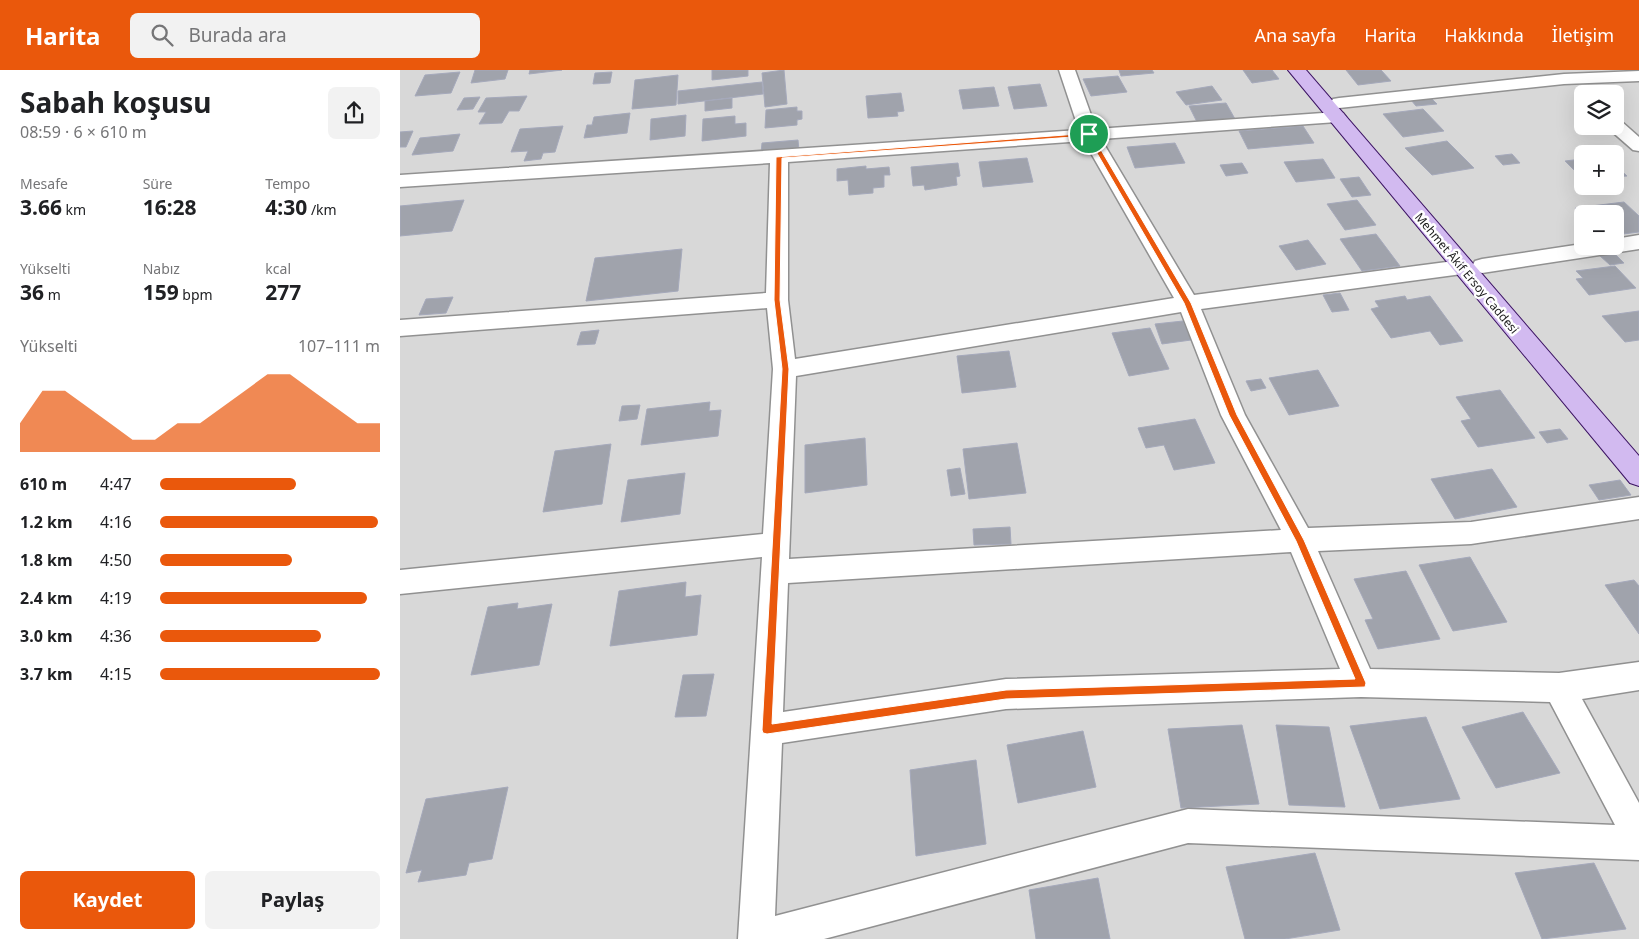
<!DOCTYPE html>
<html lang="tr">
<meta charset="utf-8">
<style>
:root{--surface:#fff;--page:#f2f2f2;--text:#202124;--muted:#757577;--accent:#ea580c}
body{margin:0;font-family:"Noto Sans",sans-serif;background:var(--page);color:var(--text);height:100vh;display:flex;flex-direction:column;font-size:19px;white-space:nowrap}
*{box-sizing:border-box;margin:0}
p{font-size:16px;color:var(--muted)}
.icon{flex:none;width:28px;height:28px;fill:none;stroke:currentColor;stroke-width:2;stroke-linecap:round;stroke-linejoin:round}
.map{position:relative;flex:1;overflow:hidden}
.sheet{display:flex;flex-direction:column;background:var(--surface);width:400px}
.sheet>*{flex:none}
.tools{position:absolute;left:1174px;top:15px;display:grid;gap:10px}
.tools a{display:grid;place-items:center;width:50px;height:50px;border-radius:8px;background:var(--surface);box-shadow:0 5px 20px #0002;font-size:25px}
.pin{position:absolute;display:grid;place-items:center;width:42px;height:42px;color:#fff;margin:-21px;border:2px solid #fff;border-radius:50%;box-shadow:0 1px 5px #0007}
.round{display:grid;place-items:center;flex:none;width:52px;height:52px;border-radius:8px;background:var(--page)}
.summary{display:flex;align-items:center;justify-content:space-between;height:85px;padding:0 20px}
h1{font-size:28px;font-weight:700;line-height:38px}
.figures{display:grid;grid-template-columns:repeat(3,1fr);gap:8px;height:85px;padding:5px 20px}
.figures div{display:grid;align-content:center}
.figures b{font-size:21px;font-weight:700}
.figures small{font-size:14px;font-weight:400}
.figures p{font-size:14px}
.chart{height:140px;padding:10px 20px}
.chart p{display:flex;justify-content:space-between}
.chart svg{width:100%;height:90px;margin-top:5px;fill:var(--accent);opacity:.7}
.button{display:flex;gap:10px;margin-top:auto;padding:10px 20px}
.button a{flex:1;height:58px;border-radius:8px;background:var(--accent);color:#fff;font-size:20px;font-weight:700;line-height:58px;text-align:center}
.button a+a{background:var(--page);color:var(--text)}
ul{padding:0 20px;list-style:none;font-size:16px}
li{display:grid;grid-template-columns:80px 60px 1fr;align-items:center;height:38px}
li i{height:12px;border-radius:6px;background:var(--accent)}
header{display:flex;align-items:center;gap:30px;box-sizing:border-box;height:70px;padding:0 25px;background:var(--accent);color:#fff}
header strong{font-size:24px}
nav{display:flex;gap:28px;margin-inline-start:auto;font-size:18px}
.search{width:350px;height:45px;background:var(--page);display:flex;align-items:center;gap:12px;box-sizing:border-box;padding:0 18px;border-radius:8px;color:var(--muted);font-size:19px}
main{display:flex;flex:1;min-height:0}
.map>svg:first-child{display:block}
.residential{fill:#d8d8d8;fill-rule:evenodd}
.building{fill:#a0a3ac;stroke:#a5a9bb}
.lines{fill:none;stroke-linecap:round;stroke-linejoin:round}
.street-casing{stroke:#919191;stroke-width:3}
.secondary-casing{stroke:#3a1162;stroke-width:2}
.street{fill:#fff;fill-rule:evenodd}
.secondary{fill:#d2baf0;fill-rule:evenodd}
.route{fill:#ea580c;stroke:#fff;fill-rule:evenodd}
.labels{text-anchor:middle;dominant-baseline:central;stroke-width:5;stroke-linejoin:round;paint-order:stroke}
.far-street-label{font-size:12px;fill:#1a1a1a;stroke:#fff}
</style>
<header>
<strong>Harita</strong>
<div class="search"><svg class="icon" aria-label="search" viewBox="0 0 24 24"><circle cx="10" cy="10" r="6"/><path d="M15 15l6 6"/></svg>Burada ara</div>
<nav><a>Ana sayfa</a><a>Harita</a><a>Hakkında</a><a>İletişim</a></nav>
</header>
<main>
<section class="sheet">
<div class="summary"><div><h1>Sabah koşusu</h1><p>08:59 · 6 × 610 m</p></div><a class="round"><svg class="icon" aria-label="share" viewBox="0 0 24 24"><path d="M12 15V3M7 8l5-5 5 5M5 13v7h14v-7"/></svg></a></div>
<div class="figures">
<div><p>Mesafe</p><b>3.66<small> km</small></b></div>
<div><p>Süre</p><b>16:28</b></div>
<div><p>Tempo</p><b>4:30<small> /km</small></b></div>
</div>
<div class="figures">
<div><p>Yükselti</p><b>36<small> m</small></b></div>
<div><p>Nabız</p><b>159<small> bpm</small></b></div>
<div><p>kcal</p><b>277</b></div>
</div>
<div class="chart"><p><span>Yükselti</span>107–111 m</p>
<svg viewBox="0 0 160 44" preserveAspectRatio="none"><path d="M0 44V30L10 14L20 14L30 22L40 30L50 38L60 38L70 30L80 30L90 22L100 14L110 6L120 6L130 14L140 22L150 30L160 30V44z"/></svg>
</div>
<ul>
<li><b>610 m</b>4:47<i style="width:62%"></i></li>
<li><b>1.2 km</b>4:16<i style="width:99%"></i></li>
<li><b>1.8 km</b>4:50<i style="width:60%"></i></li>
<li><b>2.4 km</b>4:19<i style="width:94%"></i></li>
<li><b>3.0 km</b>4:36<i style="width:73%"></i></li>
<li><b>3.7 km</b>4:15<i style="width:100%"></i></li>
</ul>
<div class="button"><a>Kaydet</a><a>Paylaş</a></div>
</section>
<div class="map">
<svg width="1239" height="869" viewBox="0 0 1239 869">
<rect width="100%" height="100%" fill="#e2e1eb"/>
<path class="residential" d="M0,0H1239V869H0ZM1182,24H1215V56H1182ZM1182,84H1215V116H1182ZM1182,144H1215V176H1182Z"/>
<g class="building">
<path d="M75,0H108L105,9L71,13Z"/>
<path d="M130,0H162L129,4Z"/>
<path d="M312,0H348V6L312,10Z"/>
<path d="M384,0L387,34L365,37L362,3Z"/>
<path d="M719,0H752L754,3L721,6Z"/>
<path d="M843,0H872L879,9L852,13Z"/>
<path d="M946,0H981L991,11L958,15Z"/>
<path d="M60,2L51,23L15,26L25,5Z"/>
<path d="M212,2L210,13L193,14L195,3Z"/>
<path d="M278,5L276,35L232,39L235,10Z"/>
<path d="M718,6L727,22L691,26L683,9Z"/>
<path d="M362,12L363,24L278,34V21Z"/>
<path d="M640,14L647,36L614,39L608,17Z"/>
<path d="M812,16L822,30L786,35L776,22Z"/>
<path d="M594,17L599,36L563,39L559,20Z"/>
<path d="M501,23L504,41L497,42L498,46L468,48L466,26Z"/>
<path d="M127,26L119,41H109L102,53L79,54L86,42H78L86,28Z"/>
<path d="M80,27L73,39L57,40L64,28Z"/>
<path d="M332,28V38L305,41V31Z"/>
<path d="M1031,28L1037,34L1016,36L1011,30Z"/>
<path d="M826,33L835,49L797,52L789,36Z"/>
<path d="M397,37V41H402V49L397,50V55L365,58L366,40Z"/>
<path d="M1023,39L1044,61L1003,67L983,44Z"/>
<path d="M230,43L227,63L184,68L187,55H192L194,47Z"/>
<path d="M286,45L285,66L250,70L251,49Z"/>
<path d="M335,46V54L346,53V66L302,71L303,49Z"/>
<path d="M163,56L155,82L143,83L141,89L124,91L128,81L111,82L120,59Z"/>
<path d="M903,56L914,73L848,79L839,61Z"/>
<path d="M13,61L6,77H0V62Z"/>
<path d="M60,64L53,81L12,85L20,68Z"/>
<path d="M398,70L399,80L361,83L362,73Z"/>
<path d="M1047,71L1074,98L1032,105L1005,78Z"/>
<path d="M775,73L785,93L735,98L727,77Z"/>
<path d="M1112,84L1120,93L1103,95L1095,86Z"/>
<path d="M627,88L633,112L583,117L579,92Z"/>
<path d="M923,89L935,108L896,112L884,92Z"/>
<path d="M1182,89V108L1165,91Z"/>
<path d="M558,93L560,106L556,107L557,115L525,120L524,115L513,116L511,97Z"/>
<path d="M842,93L848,103L826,106L820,95Z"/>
<path d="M1215,95L1227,106L1215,107Z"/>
<path d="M466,96V99L489,97L490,105H484V117L473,118V123L449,125L448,110L437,111V99Z"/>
<path d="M959,107L971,125L952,127L940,109Z"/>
<path d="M64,130L52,161L0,166V136Z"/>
<path d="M957,130L976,155L945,160L927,134Z"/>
<path d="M1224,132L1239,146V162L1215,165V144H1182V146L1175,138Z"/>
<path d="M976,164L1000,196L962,201L940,169Z"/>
<path d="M908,170L926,194L896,200L879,176Z"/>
<path d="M282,179L278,221L186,231L195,188Z"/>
<path d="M1213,182L1224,193L1210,195L1199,185Z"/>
<path d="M1215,196L1236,218L1189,225L1176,209L1183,208L1176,201Z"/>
<path d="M940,223L949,240L932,242L923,225Z"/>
<path d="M1005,226L1007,230L1030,226L1063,271L1040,275L1030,261L991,268L971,239L979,237L975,231Z"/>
<path d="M53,227L46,243L19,245L26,229Z"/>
<path d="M1239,241V270L1225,272L1202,246Z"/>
<path d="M783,251L791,270L762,274L755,254Z"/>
<path d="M750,258L769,299L729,306L712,263Z"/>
<path d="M199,260L195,274L177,275L181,262Z"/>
<path d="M609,281L616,317L562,323L557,286Z"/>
<path d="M918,300L939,336L889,345L869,308Z"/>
<path d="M861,309L866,318L851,321L846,311Z"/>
<path d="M1100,320L1135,368L1078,377L1061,351L1071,349L1056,327Z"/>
<path d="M310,332L309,341L321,340L318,366L241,375L247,339Z"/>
<path d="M240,335L237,349L219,351L222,336Z"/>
<path d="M795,349L815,393L774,400L764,375L746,378L738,358Z"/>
<path d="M1160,359L1168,369L1147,373L1139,362Z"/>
<path d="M465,368L467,415L405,423V375Z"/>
<path d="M617,373L626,423L569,429L563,379Z"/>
<path d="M211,374L202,434L143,442L155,381Z"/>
<path d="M560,398L565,424L551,426L547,400Z"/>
<path d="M1092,399L1117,437L1055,449L1031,409Z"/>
<path d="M285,403L280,444L221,452L228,410Z"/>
<path d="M1220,410L1231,425L1199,430L1189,415Z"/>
<path d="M610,457L611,474L574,475L573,459Z"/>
<path d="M1070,487L1107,552L1053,561L1019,495Z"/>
<path d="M1006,501L1040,569L978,579L965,550L973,549L954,509Z"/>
<path d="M1234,510L1239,516V564L1205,515Z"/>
<path d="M286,512L285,527L301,525L297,565L210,576L219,521Z"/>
<path d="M118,533L117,539L152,534L139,595L71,605L88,537Z"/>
<path d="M314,604L306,646L275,647L283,605Z"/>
<path d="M1123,642L1160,703L1096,718L1062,657Z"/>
<path d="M1026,647L1060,729L980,739L950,656Z"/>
<path d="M842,655L859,734L781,738L768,659Z"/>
<path d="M876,655L929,657L945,737L889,735Z"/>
<path d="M683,661L696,717L618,733L607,675Z"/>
<path d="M576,690L586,774L516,786L510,700Z"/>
<path d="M108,717L92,789L69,793L66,805L18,812L22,800L6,803L26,729Z"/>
<path d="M915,783L940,860L885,869H845L826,797Z"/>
<path d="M1194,793L1226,859L1142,869L1115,803Z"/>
<path d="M698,808L710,869H636L629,820Z"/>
</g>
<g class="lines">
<g class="street-casing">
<g id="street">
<path d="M659,0H675L696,59L937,42L943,43L946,47L943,51L937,52L701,69L794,225L1062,190L1069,192L1072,196L1075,191L1082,189L1182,174V176H1215V169L1239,165V179L1082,203L1075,201L1072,197L1069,202L1062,204L801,239L845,345L908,458L1071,452L1239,427V449L1071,474L918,481L970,599L1159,603L1239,592V620L1182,629L1239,733V790L788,773L424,869H338L362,487L0,524V500L363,464L373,299L367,238L0,266V250L366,223L370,93L0,117V105L679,60ZM684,71L774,228L395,289L388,230V92ZM781,242L821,345L881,460L389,489L396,306ZM891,482L940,599L606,609L383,642L388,513ZM961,627L1150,632L1215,755L788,739L375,846L382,673L606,639Z"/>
<path d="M1239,1V11L1164,14L939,38L933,37L930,33L933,29L939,28L1164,4Z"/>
<path d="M1215,50L1221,51L1239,67V81L1233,80L1209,59L1207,56H1215Z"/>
</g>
</g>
<g class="secondary-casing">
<path id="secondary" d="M888,0H906L1239,386V416L1230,413Z"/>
</g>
<use href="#street" class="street"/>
<use href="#secondary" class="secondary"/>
</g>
<path class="route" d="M691,63L791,233L837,345L904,470L966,613L965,617L606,629L367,664L363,663L362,660L382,299L374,230L376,87ZM687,66L784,233L829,345L896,471L955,609L606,620L372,654L389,299L380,230L382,88Z"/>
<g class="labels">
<g class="far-street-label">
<text transform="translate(1067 203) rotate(50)">Mehmet Âkif Ersoy Caddesi</text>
</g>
</g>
</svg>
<div class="tools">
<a><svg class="icon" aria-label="layers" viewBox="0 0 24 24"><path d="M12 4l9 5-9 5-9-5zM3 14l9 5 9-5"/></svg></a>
<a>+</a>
<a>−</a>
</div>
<div class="pin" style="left:689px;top:64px;background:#1e9e55"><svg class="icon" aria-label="arrive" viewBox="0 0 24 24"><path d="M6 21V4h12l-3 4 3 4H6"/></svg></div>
</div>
</main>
